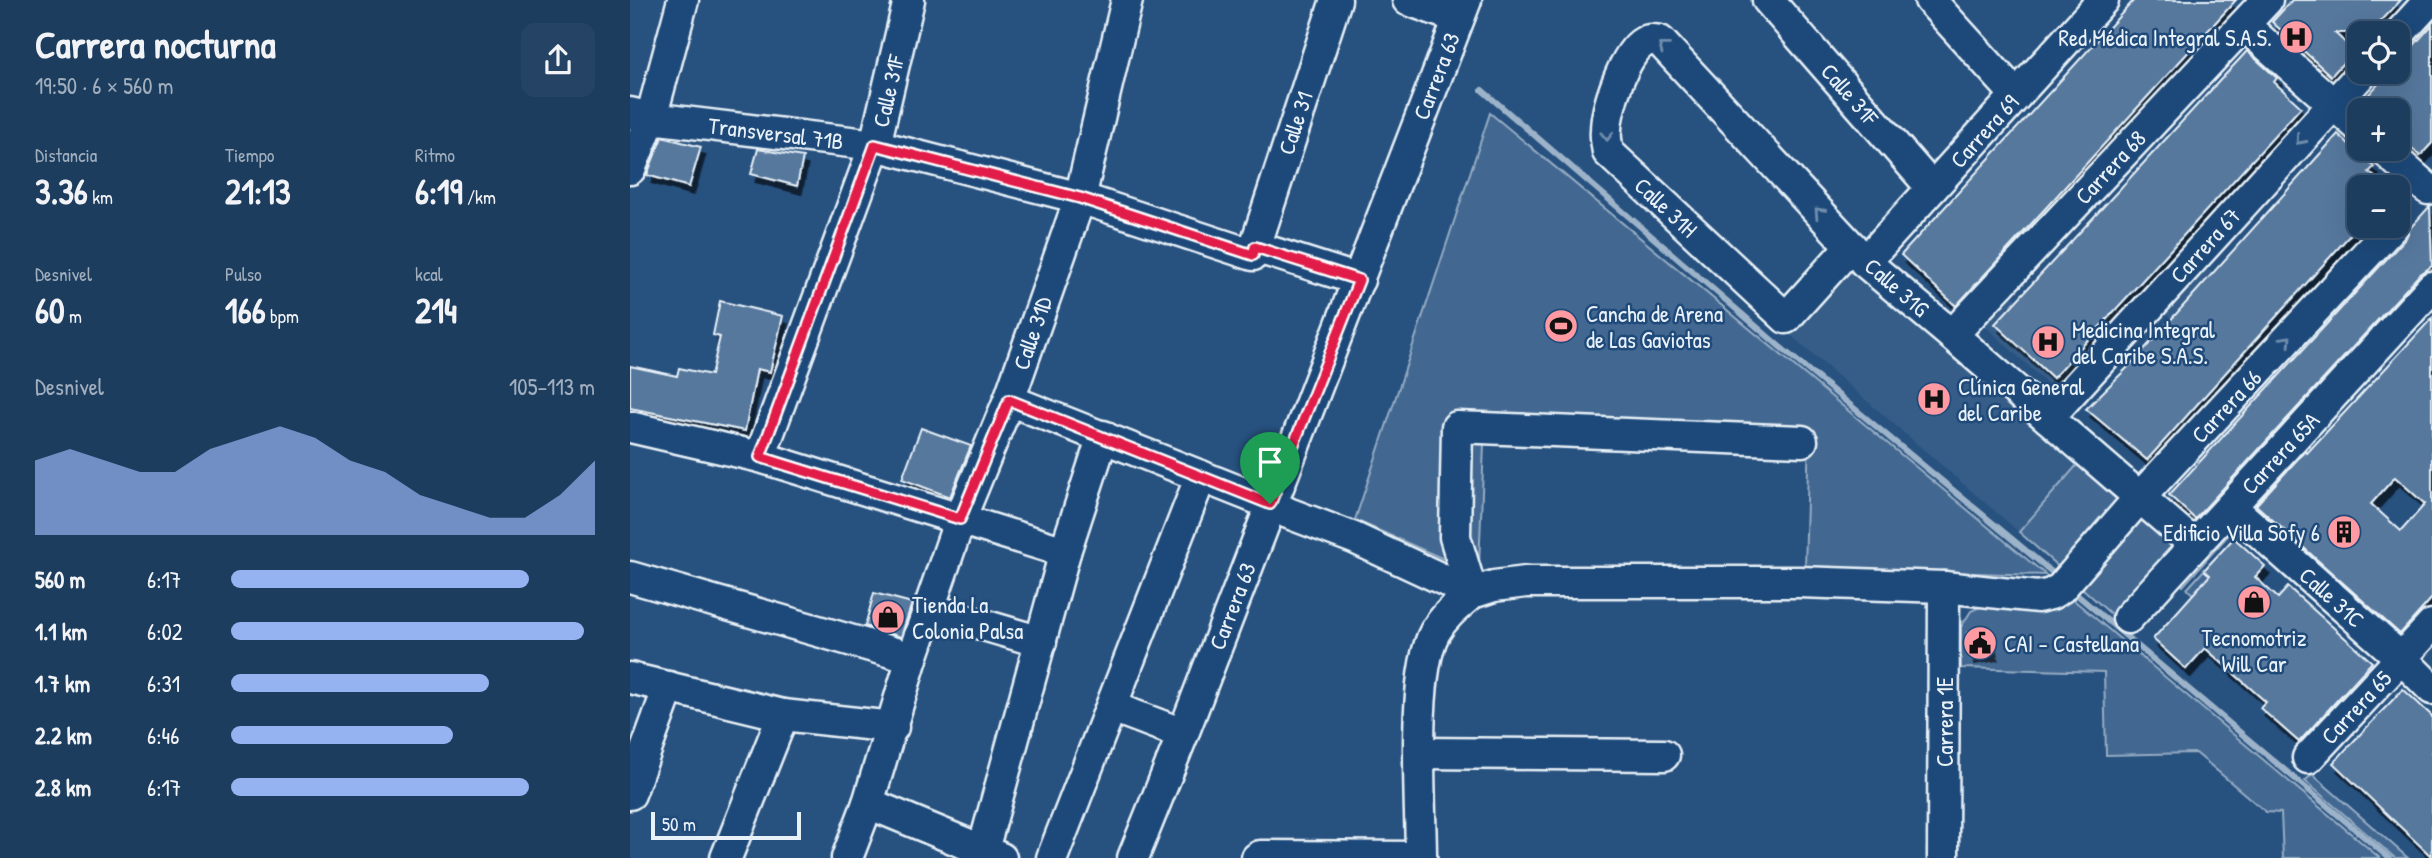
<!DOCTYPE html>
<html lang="es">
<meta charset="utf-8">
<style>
:root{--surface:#1d3d5f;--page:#254465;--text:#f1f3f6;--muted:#a0aebd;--line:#3b5674;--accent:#95b2f1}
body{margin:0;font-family:"Patrick Hand",sans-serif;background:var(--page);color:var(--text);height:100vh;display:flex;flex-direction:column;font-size:26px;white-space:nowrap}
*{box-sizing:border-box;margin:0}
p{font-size:23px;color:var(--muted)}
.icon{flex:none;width:38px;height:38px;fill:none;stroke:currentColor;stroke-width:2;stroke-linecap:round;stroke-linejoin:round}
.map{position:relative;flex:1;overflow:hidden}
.sheet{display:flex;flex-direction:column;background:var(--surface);width:630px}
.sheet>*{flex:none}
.controls{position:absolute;left:1717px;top:21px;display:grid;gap:14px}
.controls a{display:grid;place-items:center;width:63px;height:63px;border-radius:14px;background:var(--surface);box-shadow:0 7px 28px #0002,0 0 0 2px var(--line);font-size:35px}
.scale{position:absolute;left:21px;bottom:18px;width:150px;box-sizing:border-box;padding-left:7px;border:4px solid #e8f1f8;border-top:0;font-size:19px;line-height:24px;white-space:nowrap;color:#e8f1f8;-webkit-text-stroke:5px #1f4a7a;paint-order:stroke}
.pin{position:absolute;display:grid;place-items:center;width:60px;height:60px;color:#fff;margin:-72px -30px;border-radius:50% 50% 50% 0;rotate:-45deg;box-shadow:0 0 7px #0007}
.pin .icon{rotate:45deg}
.round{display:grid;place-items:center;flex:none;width:74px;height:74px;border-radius:14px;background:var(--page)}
.head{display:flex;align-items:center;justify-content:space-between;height:119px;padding:0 35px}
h1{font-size:38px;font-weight:700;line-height:52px}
.figures{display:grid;grid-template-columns:repeat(3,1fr);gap:10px;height:119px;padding:7px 35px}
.figures div{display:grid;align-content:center}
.figures b{font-size:35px;font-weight:700}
.figures small{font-size:19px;font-weight:400}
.figures p{font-size:19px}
.chart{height:196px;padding:14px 35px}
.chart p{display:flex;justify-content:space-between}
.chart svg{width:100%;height:126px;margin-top:7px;fill:var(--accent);opacity:.7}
ul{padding:0 35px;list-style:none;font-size:23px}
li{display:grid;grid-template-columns:112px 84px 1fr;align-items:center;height:52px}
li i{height:18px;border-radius:9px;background:var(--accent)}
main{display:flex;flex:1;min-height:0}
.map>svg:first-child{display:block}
.built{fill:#355d88}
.green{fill:#436891;stroke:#96acc4;stroke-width:2}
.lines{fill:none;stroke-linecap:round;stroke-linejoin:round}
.stream{stroke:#9db3c9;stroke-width:6}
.building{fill:#57789d;stroke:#e8f1f8;stroke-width:2;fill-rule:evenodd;filter:url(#shadow)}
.minor-casing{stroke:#e8f1f8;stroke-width:35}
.minor{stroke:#1f4a7a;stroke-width:30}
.oneway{stroke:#6f8dac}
.route-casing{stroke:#fff;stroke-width:14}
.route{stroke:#e11d48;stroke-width:9}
.labels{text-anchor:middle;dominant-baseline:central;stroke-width:5;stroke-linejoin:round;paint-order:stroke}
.poi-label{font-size:23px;fill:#e8f1f8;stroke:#1f4a7a;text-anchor:start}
.street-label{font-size:23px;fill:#e8f1f8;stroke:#1f4a7a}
</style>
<main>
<section class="sheet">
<div class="head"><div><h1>Carrera nocturna</h1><p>19:50 · 6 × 560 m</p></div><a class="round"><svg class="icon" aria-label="share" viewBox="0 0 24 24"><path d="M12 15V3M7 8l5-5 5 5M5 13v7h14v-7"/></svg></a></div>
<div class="figures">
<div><p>Distancia</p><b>3.36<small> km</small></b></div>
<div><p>Tiempo</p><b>21:13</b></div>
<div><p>Ritmo</p><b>6:19<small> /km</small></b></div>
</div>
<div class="figures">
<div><p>Desnivel</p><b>60<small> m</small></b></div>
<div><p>Pulso</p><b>166<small> bpm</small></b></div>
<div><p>kcal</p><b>214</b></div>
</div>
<div class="chart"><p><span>Desnivel</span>105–113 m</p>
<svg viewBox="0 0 160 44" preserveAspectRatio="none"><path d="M0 44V18L10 14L20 18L30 22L40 22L50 14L60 10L70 6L80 10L90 18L100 22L110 30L120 34L130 38L140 38L150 30L160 18V44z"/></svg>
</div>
<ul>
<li><b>560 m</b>6:17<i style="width:82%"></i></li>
<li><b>1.1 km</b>6:02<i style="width:97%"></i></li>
<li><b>1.7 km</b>6:31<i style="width:71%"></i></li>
<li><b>2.2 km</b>6:46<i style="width:61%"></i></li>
<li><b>2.8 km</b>6:17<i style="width:82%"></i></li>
</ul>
</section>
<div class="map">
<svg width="1802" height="858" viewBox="0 0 1802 858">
<defs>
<filter id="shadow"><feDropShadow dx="4.5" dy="8" stdDeviation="0" flood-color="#0009"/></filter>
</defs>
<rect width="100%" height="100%" fill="#27517f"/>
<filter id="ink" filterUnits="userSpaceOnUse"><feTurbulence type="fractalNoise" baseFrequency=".0143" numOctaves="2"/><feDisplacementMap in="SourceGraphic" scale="14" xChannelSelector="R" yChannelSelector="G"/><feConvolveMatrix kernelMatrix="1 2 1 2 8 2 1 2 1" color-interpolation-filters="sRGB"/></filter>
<g filter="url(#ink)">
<g class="built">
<path d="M1654,0H1670L1695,24L1667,54L1633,22Z"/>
<path d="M1221,265L1447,465L1389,532L1158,333Z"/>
<path d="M1577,268L1610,299L1570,344L1536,314Z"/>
<path d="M1460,281L1493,311L1422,388L1353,324L1381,294L1417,327Z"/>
</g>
<g class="green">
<path d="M860,113L1416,575L1175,568L1179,434L855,421L849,565L825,564L725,520Z"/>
<path d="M1447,465L1492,504L1433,571L1389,532Z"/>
<path d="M1518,519L1548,545L1483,616L1452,588L1511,520Z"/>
<path d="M1600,526L1604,529L1553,586L1547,580Z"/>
<path d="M1574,570L1591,585L1574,604L1557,589Z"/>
<path d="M1439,596L1750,858H1653L1651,813L1636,812L1566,753L1476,755L1474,672L1331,668V627L1341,611L1352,606L1377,607Z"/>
<path d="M1682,774L1778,858H1765L1675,781Z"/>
</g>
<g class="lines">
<g class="stream">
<path d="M852,90L1149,346L1423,573"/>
<path d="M1446,594L1759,858"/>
</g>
</g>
<g class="building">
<path d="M1504,0H1606L1326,306L1271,255Z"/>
<path d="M1662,0H1771L1740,33H1705L1724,51L1701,76L1642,22Z"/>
<path d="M1802,25V143L1790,156L1768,135V110H1741L1732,102L1759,72H1768V63Z"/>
<path d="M1617,51L1647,78L1644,82L1671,107L1423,378L1365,324Z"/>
<path d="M1708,134L1744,167L1739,172L1756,187H1729V225L1517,460L1456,409L1501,364Z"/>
<path d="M32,137L71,147L59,187L17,175Z"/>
<path d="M128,149L173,157L167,186L121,174Z"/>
<path d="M1800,206L1802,266L1789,275L1565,519L1539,495L1776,238L1780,228Z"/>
<path d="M90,301L153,316L140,372L127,369L115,431L0,408V366L47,376L49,368L81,375L90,337L83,335Z"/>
<path d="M1802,318V598L1770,634L1626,505L1675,451L1677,453ZM1765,477L1795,504L1771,531L1741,504Z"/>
<path d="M291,428L341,446L320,497L272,479Z"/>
<path d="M1604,538L1635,566L1625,577L1648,598L1658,587L1742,662L1669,742L1630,708L1636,702L1575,648L1556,669L1523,639L1580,575L1574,570Z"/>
<path d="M244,593L282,603L271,637L235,626Z"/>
<path d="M1359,629L1363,652L1340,656L1337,633Z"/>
<path d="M1773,689L1802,716V857L1703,763Z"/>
</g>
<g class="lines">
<g class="minor-casing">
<g id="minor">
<path d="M778,0L828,18"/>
<path d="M1138,0L1302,188"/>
<path d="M1300,0L1386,95"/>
<path d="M1614,25L1729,127"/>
<path d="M1768,35L1800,0"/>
<path d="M0,113L21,118L245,145L450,198L623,255L625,247L729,280"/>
<path d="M1753,149L1798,189"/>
<path d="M0,169L21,118L53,0"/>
<path d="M1221,246L1156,318L978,152C977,145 975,138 976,131C976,109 994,53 1014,42C1019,39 1024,40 1030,41L1229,255L1235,262L1322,335L1565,545"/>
<path d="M625,247L706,0"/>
<path d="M1235,262L1473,0"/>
<path d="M1322,335L1637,0"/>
<path d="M379,400L641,504L658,513L724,538L842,593L864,586L896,582H1169L1314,587L1408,597L1421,594L1431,588L1510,497L1763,226"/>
<path d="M1418,418L1733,72"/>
<path d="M0,427L130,457L435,552"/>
<path d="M130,457L245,145L279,0"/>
<path d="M1601,507L1771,658L1802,689"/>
<path d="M0,577L282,658"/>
<path d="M299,609L411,642"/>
<path d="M1498,618L1802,287"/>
<path d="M0,678L153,715L263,727"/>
<path d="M482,707L553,734"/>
<path d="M790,753L1034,755"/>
<path d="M1678,758L1802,625"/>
<path d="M0,794L39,687"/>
<path d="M238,803L371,858"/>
<path d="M353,850L435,552L473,436"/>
<path d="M96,858L153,715"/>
<path d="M217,858L238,803L282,658L330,519L379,400L450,198L497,0"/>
<path d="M422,858L571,476"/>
<path d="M503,858L553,734L836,0"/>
<path d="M627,858L630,856L791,857"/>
<path d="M791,858C791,806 781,675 805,632C814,616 828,605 842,593L825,537L827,427L1172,441"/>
<path d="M1313,858L1314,587"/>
</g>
</g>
<use href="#minor" class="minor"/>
</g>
<defs><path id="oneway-chevron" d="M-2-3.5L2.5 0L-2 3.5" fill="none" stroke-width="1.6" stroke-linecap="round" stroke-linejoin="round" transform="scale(1.75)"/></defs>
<g class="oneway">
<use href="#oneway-chevron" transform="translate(1033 47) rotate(-142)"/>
<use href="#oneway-chevron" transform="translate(977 136) rotate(88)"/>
<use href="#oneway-chevron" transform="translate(1670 140) rotate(132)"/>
<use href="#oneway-chevron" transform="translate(1189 212) rotate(-133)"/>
<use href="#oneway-chevron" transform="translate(1657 340) rotate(-47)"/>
</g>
</g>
<g class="lines" filter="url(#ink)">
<g class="route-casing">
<path id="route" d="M245,145L450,198L623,255L625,247L729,280L640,504L379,400L330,519L130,457Z"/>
</g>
<use href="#route" class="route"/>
</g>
<defs>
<g id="hospital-disc" transform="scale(1.75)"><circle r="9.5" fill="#ff9aa2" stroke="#1f4a7a"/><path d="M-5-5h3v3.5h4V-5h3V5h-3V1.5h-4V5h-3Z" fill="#111"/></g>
<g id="stadium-disc" transform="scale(1.75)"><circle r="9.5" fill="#ff9aa2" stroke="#1f4a7a"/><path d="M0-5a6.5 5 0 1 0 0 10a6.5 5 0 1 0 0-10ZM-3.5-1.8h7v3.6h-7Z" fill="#111"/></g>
<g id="building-disc" transform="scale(1.75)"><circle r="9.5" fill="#ff9aa2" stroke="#1f4a7a"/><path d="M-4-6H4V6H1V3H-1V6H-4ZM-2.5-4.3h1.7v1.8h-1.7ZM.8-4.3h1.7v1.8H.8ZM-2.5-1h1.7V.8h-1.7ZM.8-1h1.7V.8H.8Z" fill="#111"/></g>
<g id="shop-disc" transform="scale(1.75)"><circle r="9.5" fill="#ff9aa2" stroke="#1f4a7a"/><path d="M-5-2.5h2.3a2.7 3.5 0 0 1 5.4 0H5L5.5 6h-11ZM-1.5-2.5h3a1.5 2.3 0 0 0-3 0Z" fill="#111"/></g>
<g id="civic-disc" transform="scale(1.75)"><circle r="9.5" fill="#ff9aa2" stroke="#1f4a7a"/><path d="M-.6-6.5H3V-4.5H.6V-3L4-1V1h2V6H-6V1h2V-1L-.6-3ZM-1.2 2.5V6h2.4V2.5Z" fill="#111"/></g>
</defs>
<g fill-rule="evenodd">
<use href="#hospital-disc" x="1666" y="37"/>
<use href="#stadium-disc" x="931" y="326"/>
<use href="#hospital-disc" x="1418" y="342"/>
<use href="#hospital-disc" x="1304" y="399"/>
<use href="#building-disc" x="1714" y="532"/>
<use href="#shop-disc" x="1624" y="602"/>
<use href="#shop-disc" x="258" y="617"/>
<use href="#civic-disc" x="1350" y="643"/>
</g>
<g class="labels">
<g class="poi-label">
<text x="1642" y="37" text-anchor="end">Red Médica Integral S.A.S.</text>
<text x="956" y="313">Cancha de Arena<tspan x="956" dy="26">de Las Gaviotas</tspan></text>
<text x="1442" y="329">Medicina Integral<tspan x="1442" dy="26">del Caribe S.A.S.</tspan></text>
<text x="1328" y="386">Clínica General<tspan x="1328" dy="26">del Caribe</tspan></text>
<text x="1690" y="532" text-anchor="end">Edificio Villa Sofy 6</text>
<text x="282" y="604">Tienda La<tspan x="282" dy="26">Colonia Palsa</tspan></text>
<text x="1624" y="637" text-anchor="middle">Tecnomotriz<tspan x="1624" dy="26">Will Car</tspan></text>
<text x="1374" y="643">CAI - Castellana</text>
</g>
<g class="street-label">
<text transform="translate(806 76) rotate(-69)">Carrera 63</text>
<text transform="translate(258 91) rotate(-77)">Calle 31F</text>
<text transform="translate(1220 94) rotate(49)">Calle 31F</text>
<text transform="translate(665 123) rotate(-72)">Calle 31</text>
<text transform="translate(1354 131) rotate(-48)">Carrera 69</text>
<text transform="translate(146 133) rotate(7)">Transversal 71B</text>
<text transform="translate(1480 167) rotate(-47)">Carrera 68</text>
<text transform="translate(1036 207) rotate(43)">Calle 31H</text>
<text transform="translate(1575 245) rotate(-48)">Carrera 67</text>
<text transform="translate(1267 287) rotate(41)">Calle 31G</text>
<text transform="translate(402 333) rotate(-71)">Calle 31D</text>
<text transform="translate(1596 406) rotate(-47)">Carrera 66</text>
<text transform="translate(1650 453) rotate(-47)">Carrera 65A</text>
<text transform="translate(1702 597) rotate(42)">Calle 31C</text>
<text transform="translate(602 606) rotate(-69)">Carrera 63</text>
<text transform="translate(1726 707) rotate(-47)">Carrera 65</text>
<text transform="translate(1314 722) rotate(-90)">Carrera 1E</text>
</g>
</g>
</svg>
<div class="controls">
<a><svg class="icon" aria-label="locate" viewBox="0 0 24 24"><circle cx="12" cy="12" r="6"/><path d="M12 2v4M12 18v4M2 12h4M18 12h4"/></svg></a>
<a>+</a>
<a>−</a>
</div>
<div class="scale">50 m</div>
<div class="pin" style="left:640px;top:504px;background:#1e9e55"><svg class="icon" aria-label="arrive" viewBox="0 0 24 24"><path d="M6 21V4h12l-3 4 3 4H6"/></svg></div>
</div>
</main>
